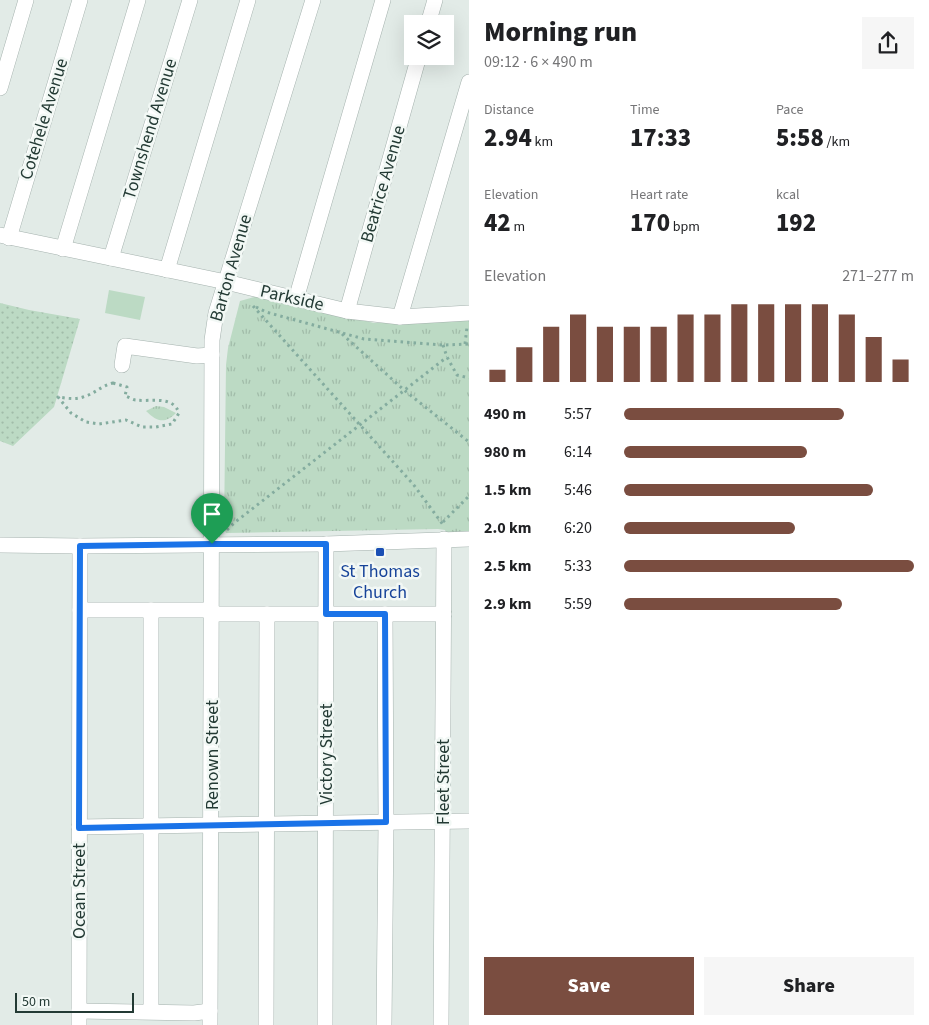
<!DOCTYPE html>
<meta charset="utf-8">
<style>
:root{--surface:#fff;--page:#f6f6f6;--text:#202124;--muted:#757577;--accent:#7a4d40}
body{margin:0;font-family:"Source Sans 3",sans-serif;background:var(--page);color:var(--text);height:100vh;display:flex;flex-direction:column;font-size:19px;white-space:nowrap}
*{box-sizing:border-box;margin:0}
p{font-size:16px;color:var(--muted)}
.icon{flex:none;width:28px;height:28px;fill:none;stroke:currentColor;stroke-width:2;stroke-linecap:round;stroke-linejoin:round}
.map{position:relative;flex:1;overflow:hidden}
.panel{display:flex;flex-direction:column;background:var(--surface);width:460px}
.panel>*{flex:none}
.buttons{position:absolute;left:404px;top:15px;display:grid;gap:10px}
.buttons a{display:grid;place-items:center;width:50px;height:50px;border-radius:0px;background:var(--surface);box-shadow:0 5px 20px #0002;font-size:25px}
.scale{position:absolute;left:15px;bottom:12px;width:119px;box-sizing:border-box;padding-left:5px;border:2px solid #233a34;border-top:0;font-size:14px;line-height:18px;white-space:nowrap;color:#233a34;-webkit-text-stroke:4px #f2f8f5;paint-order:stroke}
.pin{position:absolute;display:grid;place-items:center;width:42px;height:42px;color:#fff;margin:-51px -21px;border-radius:50% 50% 50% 0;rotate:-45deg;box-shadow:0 0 5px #0007}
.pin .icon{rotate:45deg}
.round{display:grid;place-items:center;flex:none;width:52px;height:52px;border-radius:0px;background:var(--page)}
.overview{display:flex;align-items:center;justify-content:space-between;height:85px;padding:0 15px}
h1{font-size:28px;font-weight:800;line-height:38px}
.figures{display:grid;grid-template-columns:repeat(3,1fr);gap:8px;height:85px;padding:5px 15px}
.figures div{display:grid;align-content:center}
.figures b{font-size:25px;font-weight:800}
.figures small{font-size:14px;font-weight:400}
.figures p{font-size:14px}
.chart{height:140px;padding:10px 15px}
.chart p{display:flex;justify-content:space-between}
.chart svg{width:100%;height:90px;margin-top:5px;stroke:var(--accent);stroke-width:6}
.cta{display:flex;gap:10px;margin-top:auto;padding:10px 15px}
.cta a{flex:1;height:58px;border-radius:0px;background:var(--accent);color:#fff;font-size:20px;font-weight:800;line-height:58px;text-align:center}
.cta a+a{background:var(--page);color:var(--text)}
ul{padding:0 15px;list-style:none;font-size:16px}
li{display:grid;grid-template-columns:80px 60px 1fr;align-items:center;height:38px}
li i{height:12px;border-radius:6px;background:var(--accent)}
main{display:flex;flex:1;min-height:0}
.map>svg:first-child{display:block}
.grass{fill:#bcdac4}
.park{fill:url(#park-tufts)}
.garden{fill:url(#garden-dots)}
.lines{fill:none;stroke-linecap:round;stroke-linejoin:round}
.minor-casing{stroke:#a5b2ae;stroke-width:16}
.path{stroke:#84ac9f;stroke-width:3;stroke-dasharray:2.5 4;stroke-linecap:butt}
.minor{stroke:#fff;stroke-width:15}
.route-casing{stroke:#fff;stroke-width:10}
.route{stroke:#1a73e8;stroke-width:6}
.transit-dot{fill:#1a4fb4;stroke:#f2f8f5;stroke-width:2}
.labels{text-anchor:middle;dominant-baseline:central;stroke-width:5;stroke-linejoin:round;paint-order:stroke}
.street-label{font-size:18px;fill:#233a34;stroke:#f2f8f5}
.transit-label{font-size:18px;fill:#164399;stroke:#f2f8f5}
</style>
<main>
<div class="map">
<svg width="469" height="1025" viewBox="0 0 469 1025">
<defs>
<pattern id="park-tufts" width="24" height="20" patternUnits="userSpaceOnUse" patternTransform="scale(1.25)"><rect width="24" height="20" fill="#bcdac4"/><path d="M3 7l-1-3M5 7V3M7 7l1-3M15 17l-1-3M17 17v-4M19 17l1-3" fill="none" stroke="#a1bca9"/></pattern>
<pattern id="garden-dots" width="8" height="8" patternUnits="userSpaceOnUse" patternTransform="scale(1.25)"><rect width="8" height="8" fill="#bcdac4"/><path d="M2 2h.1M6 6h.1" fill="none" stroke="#a1bca9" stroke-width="1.8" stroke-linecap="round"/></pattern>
</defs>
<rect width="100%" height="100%" fill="#e2ebe7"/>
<path class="grass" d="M109,290L145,297L140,320L105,313Z"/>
<g class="park">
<path d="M261,295L374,323L469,319V537L448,538L445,530L438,529L226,533L224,528L226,365L228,348L240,301Z"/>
<path d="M156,406L164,407L176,413C165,424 157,422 146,411Z"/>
</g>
<path class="garden" d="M0,303L29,310L80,319L54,407L13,446L0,441Z"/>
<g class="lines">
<g class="minor-casing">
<g id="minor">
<path d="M428,24L435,0"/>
<path d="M0,88L26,0"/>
<path d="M0,235L226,282L347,311L400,317L469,313"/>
<path d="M9,238L80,0"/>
<path d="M63,249L138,0"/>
<path d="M111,258L190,0"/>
<path d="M167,270L248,0"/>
<path d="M296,299L383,0"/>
<path d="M347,311L419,56"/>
<path d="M400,317L469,82"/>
<path d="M122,365L125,346L197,356L212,355"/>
<path d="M0,545L80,546L326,544L469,539"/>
<path d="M80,610H212"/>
<path d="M212,614H444"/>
<path d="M79,827L469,821"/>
<path d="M79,1011L194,1013L210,1011"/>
<path d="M151,1011V610"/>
<path d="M79,1025L80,546"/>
<path d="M210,1025L212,340L216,313L313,0"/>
<path d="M266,1025L267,614"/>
<path d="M325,1025L326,544"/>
<path d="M384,1025L386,823L385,614"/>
<path d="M441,1025L444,539"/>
</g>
</g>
<g class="path">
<path d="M253,306L413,484L444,526"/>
<path d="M256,307L266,312L364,339L443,345L469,344"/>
<path d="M342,334L404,390L469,442"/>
<path d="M465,344L467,327"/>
<path d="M443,345L447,357L457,375L469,378"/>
<path d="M113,383L127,387L125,396C129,397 133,400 136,400C150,402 173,395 179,413L172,424L156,427H142L126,420L99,424L86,422L71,413L58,397C66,398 75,400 83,397C94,394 101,386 113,383Z"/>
<path d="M443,522L469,496"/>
<path d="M227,530L234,523L447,357"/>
</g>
<use href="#minor" class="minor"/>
</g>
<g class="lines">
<g class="route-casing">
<path id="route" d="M212,544H326V614H385L386,822L79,828L80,546Z"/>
</g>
<use href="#route" class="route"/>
</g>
<rect class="transit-dot" x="375" y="547" width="10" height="10" rx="2.5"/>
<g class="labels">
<g class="street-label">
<text transform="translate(44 119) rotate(-73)">Cotehele Avenue</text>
<text transform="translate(150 129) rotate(-73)">Townshend Avenue</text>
<text transform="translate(383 184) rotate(-74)">Beatrice Avenue</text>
<text transform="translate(231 268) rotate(-74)">Barton Avenue</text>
<text transform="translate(292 298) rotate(13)">Parkside</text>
<text transform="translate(326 754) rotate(-90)">Victory Street</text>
<text transform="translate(212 755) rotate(-90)">Renown Street</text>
<text transform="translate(443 782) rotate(-90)">Fleet Street</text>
<text transform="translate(79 891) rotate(-90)">Ocean Street</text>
</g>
<g class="transit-label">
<text x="380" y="571">St Thomas<tspan x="380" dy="21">Church</tspan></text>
</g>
</g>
</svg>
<div class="buttons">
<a><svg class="icon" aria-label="layers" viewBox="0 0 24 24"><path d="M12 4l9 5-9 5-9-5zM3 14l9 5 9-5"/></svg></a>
</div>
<div class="scale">50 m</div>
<div class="pin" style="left:212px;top:544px;background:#1e9e55"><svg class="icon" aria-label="arrive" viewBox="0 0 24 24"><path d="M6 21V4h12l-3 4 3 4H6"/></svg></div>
</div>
<section class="panel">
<div class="overview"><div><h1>Morning run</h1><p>09:12 · 6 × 490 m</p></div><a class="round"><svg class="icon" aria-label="share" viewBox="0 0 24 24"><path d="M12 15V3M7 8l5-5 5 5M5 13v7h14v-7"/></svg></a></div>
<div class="figures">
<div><p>Distance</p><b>2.94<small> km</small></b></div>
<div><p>Time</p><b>17:33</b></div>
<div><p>Pace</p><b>5:58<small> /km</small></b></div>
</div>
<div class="figures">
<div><p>Elevation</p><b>42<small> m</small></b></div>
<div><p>Heart rate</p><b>170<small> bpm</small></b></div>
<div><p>kcal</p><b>192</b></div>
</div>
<div class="chart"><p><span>Elevation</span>271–277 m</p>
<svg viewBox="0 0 160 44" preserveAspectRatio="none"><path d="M5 44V38M15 44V27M25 44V17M35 44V11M45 44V17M55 44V17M65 44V17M75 44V11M85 44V11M95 44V6M105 44V6M115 44V6M125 44V6M135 44V11M145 44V22M155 44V33"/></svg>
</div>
<ul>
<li><b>490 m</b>5:57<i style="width:76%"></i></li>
<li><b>980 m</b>6:14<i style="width:63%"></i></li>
<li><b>1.5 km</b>5:46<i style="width:86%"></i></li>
<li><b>2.0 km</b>6:20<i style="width:59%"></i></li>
<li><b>2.5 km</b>5:33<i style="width:100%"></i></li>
<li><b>2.9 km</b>5:59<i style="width:75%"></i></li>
</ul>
<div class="cta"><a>Save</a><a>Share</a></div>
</section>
</main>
